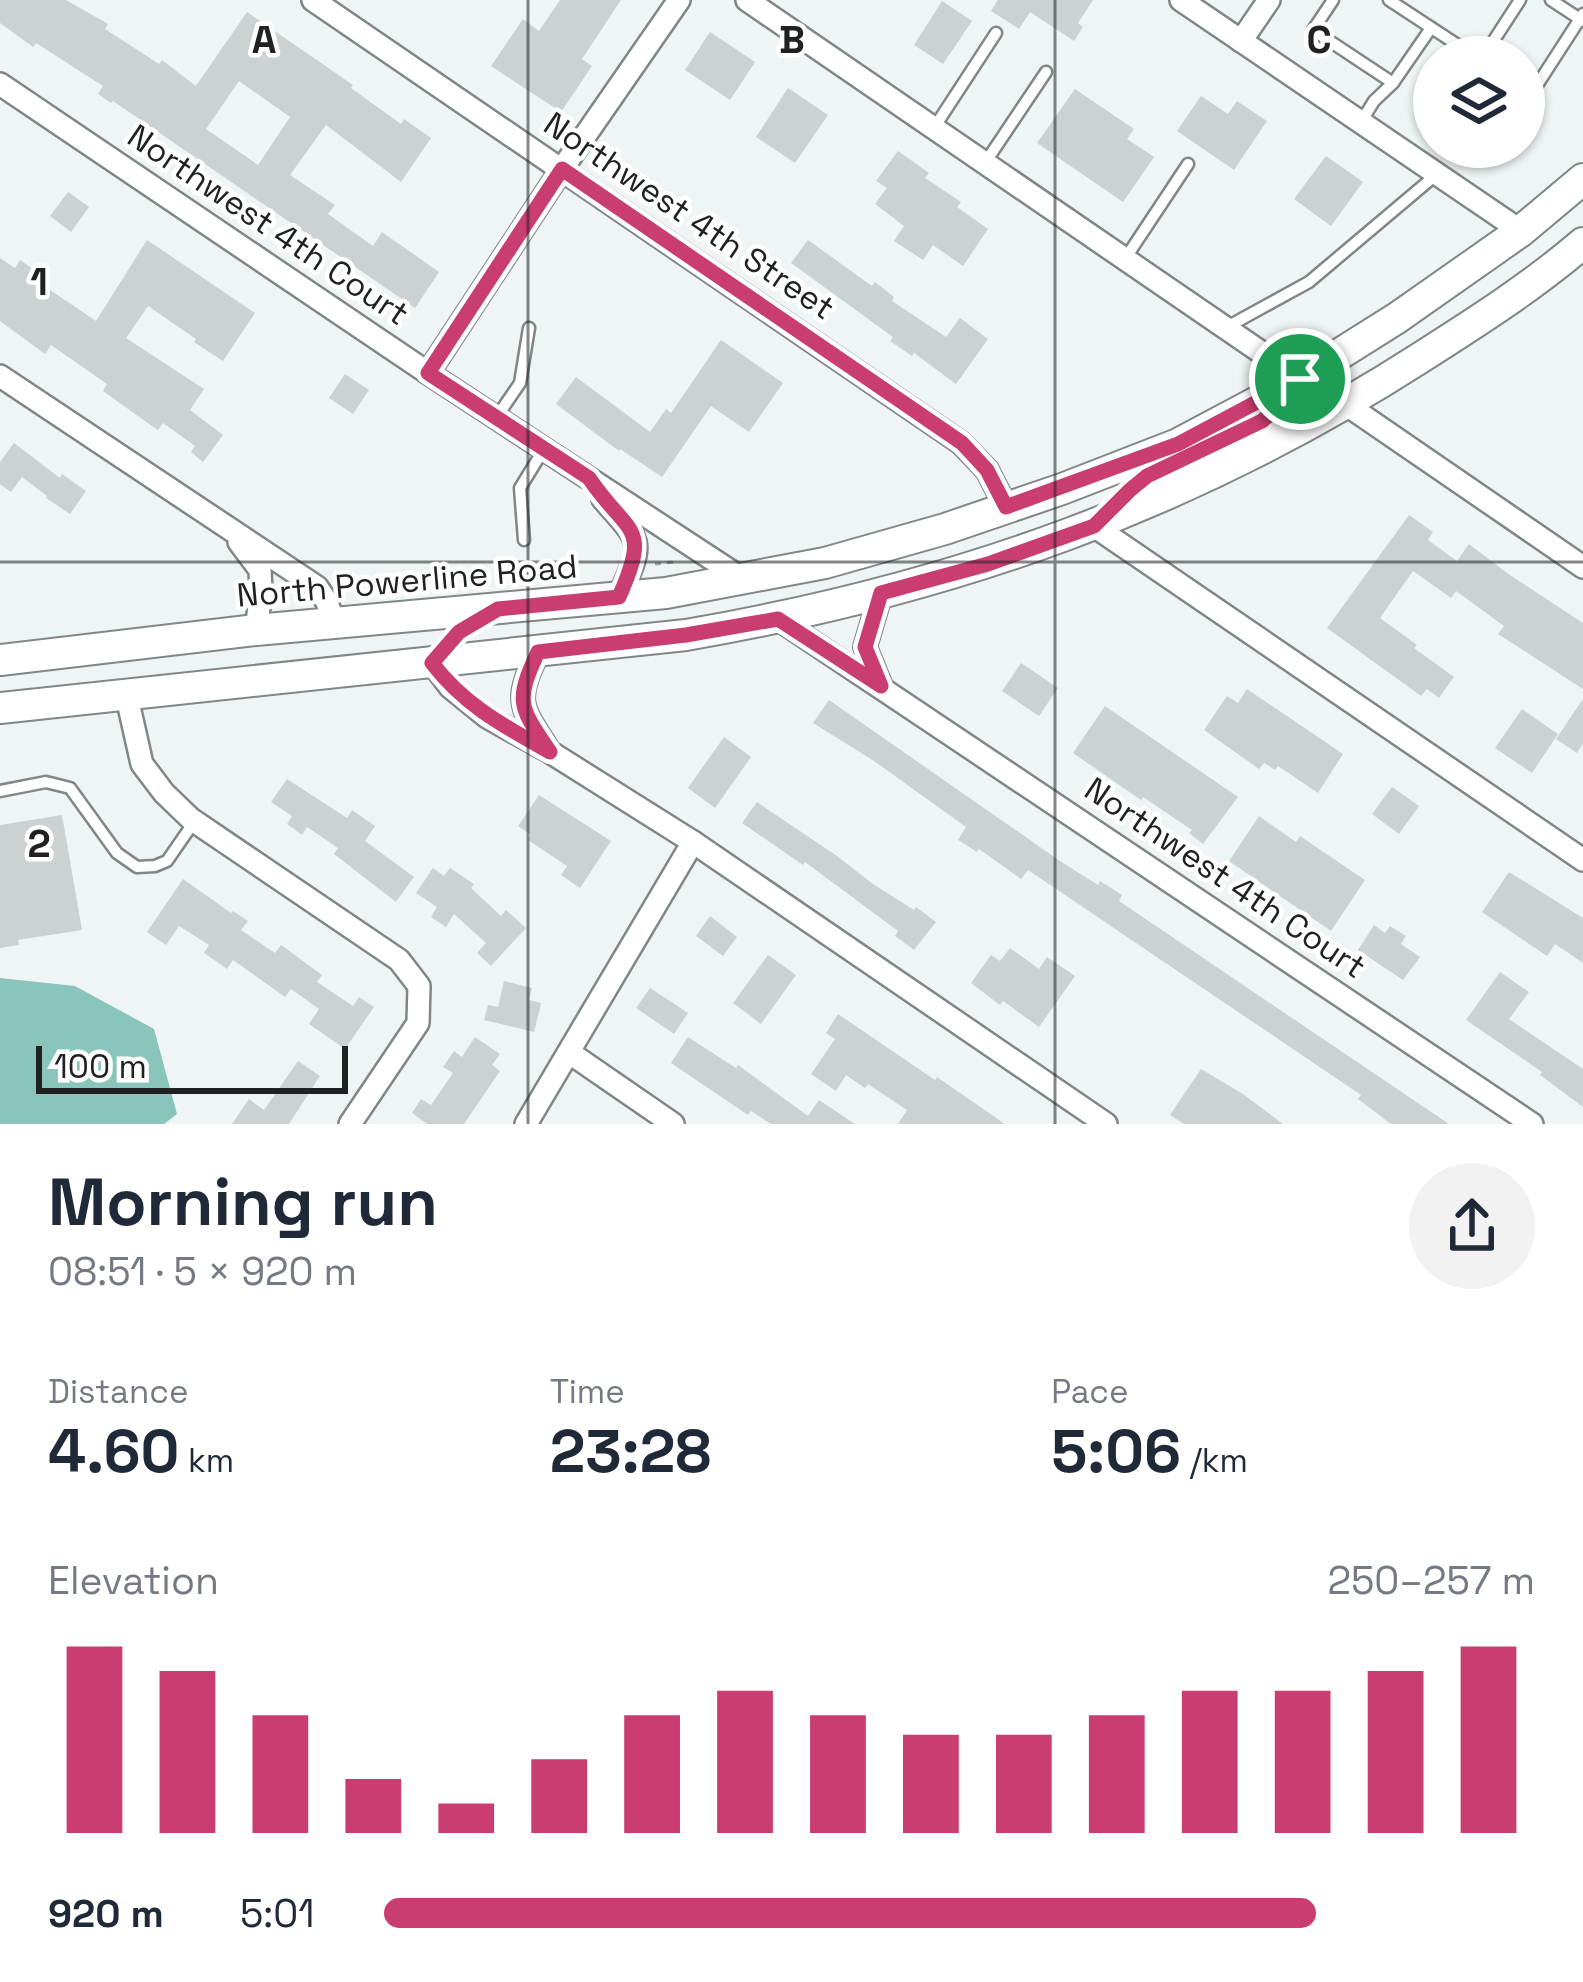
<!DOCTYPE html>
<meta charset="utf-8">
<style>
:root{--surface:#fff;--page:#f2f2f3;--text:#1f2937;--muted:#747a83;--accent:#c93d71}
body{margin:0;font-family:"Space Grotesk",sans-serif;background:var(--page);color:var(--text);height:100vh;display:flex;flex-direction:column;font-size:45px;white-space:nowrap}
*{box-sizing:border-box;margin:0}
p{font-size:39px;color:var(--muted)}
.icon{flex:none;width:66px;height:66px;fill:none;stroke:currentColor;stroke-width:2;stroke-linecap:round;stroke-linejoin:round}
.map{position:relative;height:1124px;overflow:hidden}
.panel{display:flex;flex-direction:column;background:var(--surface);flex:1}
.panel>*{flex:none}
.controls{position:absolute;left:1413px;top:36px;display:grid;gap:24px}
.controls a{display:grid;place-items:center;width:132px;height:132px;border-radius:50%;background:var(--surface);box-shadow:0 3px 9px #0004;font-size:60px}
.scale{position:absolute;left:36px;bottom:30px;width:312px;box-sizing:border-box;padding-left:12px;border:6px solid #202222;border-top:0;font-size:33px;line-height:42px;white-space:nowrap;color:#202222;-webkit-text-stroke:9px #fff;paint-order:stroke}
.pin{position:absolute;display:grid;place-items:center;width:102px;height:102px;color:#fff;margin:-51px;border:6px solid #fff;border-radius:50%;box-shadow:0 3px 12px #0007}
.round{display:grid;place-items:center;flex:none;width:126px;height:126px;border-radius:63px;background:var(--page)}
.head{display:flex;align-items:center;justify-content:space-between;height:204px;padding:0 48px}
h1{font-size:66px;font-weight:600;line-height:90px}
.figures{display:grid;grid-template-columns:repeat(3,1fr);gap:18px;height:204px;padding:12px 48px}
.figures div{display:grid;align-content:center}
.figures b{font-size:60px;font-weight:600}
.figures small{font-size:33px;font-weight:400}
.figures p{font-size:33px}
.chart{height:336px;padding:24px 48px}
.chart p{display:flex;justify-content:space-between}
.chart svg{width:100%;height:216px;margin-top:12px;stroke:var(--accent);stroke-width:6}
ul{padding:0 48px;list-style:none;font-size:39px}
li{display:grid;grid-template-columns:192px 144px 1fr;align-items:center;height:90px}
li i{height:30px;border-radius:15px;background:var(--accent)}
.map>svg:first-child{display:block}
.water{fill:#89c5ba}
.building{fill:#ccd2d1;fill-rule:evenodd}
.lines{fill:none;stroke-linecap:round;stroke-linejoin:round}
.lane-casing{stroke:#818785;stroke-width:15}
.street-casing{stroke:#818785;stroke-width:26}
.secondary-casing{stroke:#818785;stroke-width:34}
.path{stroke:#a5a9a9;stroke-width:3;stroke-dasharray:6 6;stroke-linecap:butt}
.lane{stroke:#fff;stroke-width:10}
.street{stroke:#fff;stroke-width:21}
.secondary{stroke:#fff;stroke-width:30}
.route-casing{stroke:#fff;stroke-width:24}
.route{stroke:#c93d71;stroke-width:15}
.grid{fill:none;stroke:#202222;stroke-width:3;stroke-opacity:0.55}
.labels{text-anchor:middle;dominant-baseline:central;stroke-width:9;stroke-linejoin:round;paint-order:stroke}
.street-label{font-size:33px;fill:#202222;stroke:#fff}
.grid-label{font-size:39px;text-anchor:middle;font-weight:bold;fill:#202222;stroke:#fff;stroke-width:9;stroke-linejoin:round;paint-order:stroke}
</style>
<div class="map">
<svg width="1583" height="1124" viewBox="0 0 1583 1124">
<rect width="100%" height="100%" fill="#eff5f4"/>
<path class="water" d="M0,978L75,986L154,1029L177,1114L164,1124H0Z"/>
<g class="building">
<path d="M0,0H66L108,24L105,29L159,64L162,60L196,86L247,12L353,85L351,88L401,124L404,119L431,138L401,182L326,125L290,175L335,205L328,214L373,246L382,232L439,272L415,308L113,101L111,103L98,94L103,86L36,43L33,47L0,23ZM239,81L290,117L258,165L206,129Z"/>
<path d="M560,0H621L582,59L592,66L561,112L491,66L523,19L539,31Z"/>
<path d="M998,0H1093L1078,23L1083,27L1074,41L1030,12L1019,29L991,11Z"/>
<path d="M942,1L972,21L943,64L914,45Z"/>
<path d="M710,32L755,62L730,100L685,70Z"/>
<path d="M788,88L828,115L795,163L756,137Z"/>
<path d="M1075,89L1134,129L1127,139L1154,157L1123,202L1037,143Z"/>
<path d="M1201,96L1228,114L1237,101L1267,121L1234,170L1177,131Z"/>
<path d="M898,151L929,173L925,178L961,202L957,207L988,229L963,266L933,245L923,260L894,241L904,226L875,204L887,188L876,181Z"/>
<path d="M1326,156L1363,182L1331,226L1294,199Z"/>
<path d="M68,192L89,207L71,232L50,216Z"/>
<path d="M147,240L255,313L223,361L194,342L196,339L148,306L126,338L204,389L190,410L223,435L203,462L191,452L195,446L163,423L158,430L142,419L103,391L107,384L51,345L45,354L0,321V258L15,268L20,260L49,280L44,286L96,321Z"/>
<path d="M808,240L872,286L875,282L894,297L892,301L946,337L960,318L988,339L956,384L914,353L912,356L890,341L893,337L791,263Z"/>
<path d="M721,340L783,383L749,432L711,406L662,477L620,449L619,451L556,404L576,377L650,432L666,409L671,413Z"/>
<path d="M345,374L369,390L353,414L329,398Z"/>
<path d="M14,443L60,478L62,474L86,491L70,514L46,498L47,496L22,477L11,492L0,484V462Z"/>
<path d="M1409,515L1433,532L1428,540L1457,561L1469,544L1507,573L1583,623V689L1498,634L1504,626L1456,591L1451,598L1413,571L1380,618L1417,645L1414,648L1454,677L1439,698L1427,689L1421,696L1327,628Z"/>
<path d="M1021,663L1058,688L1039,716L1002,691Z"/>
<path d="M1247,689L1343,754L1318,793L1278,766L1275,770L1264,763L1259,769L1204,730L1227,696L1238,703Z"/>
<path d="M1583,699V744L1577,753L1556,739Z"/>
<path d="M829,700L1060,861L1098,885L1100,881L1122,895L1119,901L1449,1124H1391L1358,1099L1361,1095L1028,870L1021,879L979,849L977,852L958,840L966,827L874,761L813,723Z"/>
<path d="M1105,706L1238,797L1203,844L1189,833L1192,830L1143,797L1141,800L1073,753Z"/>
<path d="M1522,709L1558,734L1532,773L1495,748Z"/>
<path d="M724,737L751,757L715,808L688,788Z"/>
<path d="M287,779L347,818L352,810L375,826L365,841L414,877L396,902L334,854L338,848L307,827L302,835L287,824L292,816L271,802Z"/>
<path d="M1392,787L1419,806L1399,834L1372,814Z"/>
<path d="M539,795L611,841L580,888L561,875L567,866L528,840L531,835L518,826Z"/>
<path d="M757,802L837,856L873,884L914,910L916,907L936,922L914,950L895,936L898,931L805,862L803,865L742,823Z"/>
<path d="M62,815L82,930L18,940L19,945L0,948V825Z"/>
<path d="M1259,816L1296,842L1300,836L1365,880L1331,931L1229,861Z"/>
<path d="M433,868L444,876L450,868L474,884L471,888L501,916L506,910L526,928L491,966L477,953L486,943L454,914L446,927L431,917L437,907L416,893Z"/>
<path d="M1509,872L1583,918V963L1555,944L1547,956L1482,912Z"/>
<path d="M183,879L231,913L233,911L248,921L241,930L275,953L281,945L322,975L317,982L353,1006L359,997L374,1007L345,1049L309,1024L319,1009L291,989L285,997L233,960L227,969L204,953L209,945L179,926L166,945L147,932Z"/>
<path d="M710,916L737,937L723,956L696,936Z"/>
<path d="M1374,925L1385,933L1390,926L1406,936L1401,944L1420,957L1403,980L1358,950Z"/>
<path d="M1010,948L1039,969L1047,957L1075,976L1039,1027L1003,1001L1000,1005L971,983L991,955L1000,961Z"/>
<path d="M768,955L796,975L761,1024L733,1003Z"/>
<path d="M1500,972L1529,992L1509,1019L1583,1069V1107L1540,1075L1542,1072L1466,1020Z"/>
<path d="M504,981L532,988L529,1000L541,1003L534,1032L484,1020L488,1005L498,1007Z"/>
<path d="M650,988L688,1013L674,1034L636,1008Z"/>
<path d="M838,1014L935,1080L937,1077L1005,1124H898L907,1110L868,1084L865,1088L846,1075L836,1091L811,1074L835,1039L826,1033Z"/>
<path d="M475,1037L500,1054L492,1065L500,1071L464,1124H427L412,1113L421,1099L431,1105L453,1073L443,1067L454,1051L462,1057Z"/>
<path d="M688,1037L736,1068L738,1065L808,1116L819,1100L855,1124H771L751,1111L748,1115L671,1063Z"/>
<path d="M298,1061L320,1076L289,1124H232L249,1099L264,1110Z"/>
<path d="M1201,1069L1243,1094L1283,1124H1184L1170,1115Z"/>
</g>
<g class="lines">
<g class="lane-casing">
<g id="lane">
<path d="M1333,0L1313,30L1393,83L1431,28"/>
<path d="M1389,0L1476,57"/>
<path d="M1551,0L1583,21"/>
<path d="M1483,57L1520,0"/>
<path d="M1524,88L1532,93L1583,14"/>
<path d="M1361,122L1374,101L1393,83"/>
<path d="M934,128L996,33"/>
<path d="M985,163L1046,72"/>
<path d="M1125,259L1188,164"/>
<path d="M1227,327L1309,282L1437,174"/>
<path d="M496,418L520,383L529,328"/>
<path d="M524,540L520,488L544,449"/>
<path d="M0,791L46,782L70,788L117,853L137,867L155,866L167,861L194,822"/>
</g>
</g>
<g class="street-casing">
<g id="street">
<path d="M313,0L961,443L987,470L1006,507"/>
<path d="M747,0L1300,379"/>
<path d="M1181,0L1521,231"/>
<path d="M1241,41L1269,0"/>
<path d="M0,84L428,373L741,578"/>
<path d="M428,373L562,169L679,0"/>
<path d="M0,376L317,587L327,602L334,624"/>
<path d="M1347,405L1583,567"/>
<path d="M603,499C643,544 644,540 619,597"/>
<path d="M1094,526L1583,860"/>
<path d="M239,542L260,570L261,592L256,630"/>
<path d="M778,619L1532,1124"/>
<path d="M538,652C516,699 518,704 546,746"/>
<path d="M432,663L450,687L487,717L550,752L693,842L1106,1124"/>
<path d="M881,686L865,647L881,593"/>
<path d="M126,693L142,764L164,793L191,819L399,960L419,986L418,1023L350,1124"/>
<path d="M570,1053L673,1124"/>
<path d="M526,1124L693,842"/>
</g>
</g>
<g class="secondary-casing">
<g id="secondary">
<path d="M0,660L256,630L666,593L825,563L945,529L1062,489L1178,444L1300,379L1397,318L1521,231L1583,179"/>
<path d="M0,708L686,635C953,589 1191,505 1420,358C1475,323 1533,286 1583,243"/>
</g>
</g>
<path class="path" d="M655,564L675,562"/>
<use href="#lane" class="lane"/>
<use href="#street" class="street"/>
<use href="#secondary" class="secondary"/>
</g>
<g class="lines">
<g class="route-casing">
<path id="route" d="M562,169L962,443L987,470L1006,507L1178,444L1300,379L1282,404L1262,421L1147,476L1130,490L1094,526L988,564L881,593L865,647L881,686L778,619L686,635L538,652C514,703 520,707 550,752C504,726 465,706 432,663L459,632L498,609L619,597C652,523 628,536 589,478L428,373Z"/>
</g>
<use href="#route" class="route"/>
</g>
<path class="grid" d="M528,0V1124M1055,0V1124M0,562H1583"/>
<g class="labels">
<g class="street-label">
<text transform="translate(689 216) rotate(34)">Northwest 4th Street</text>
<text transform="translate(268 225) rotate(34)">Northwest 4th Court</text>
<text transform="translate(407 581) rotate(-5)">North Powerline Road</text>
<text transform="translate(1225 878) rotate(34)">Northwest 4th Court</text>
</g>
</g>
<g class="grid-label">
<text x="264" y="53">A</text>
<text x="792" y="53">B</text>
<text x="1319" y="53">C</text>
<text x="39" y="295">1</text>
<text x="39" y="857">2</text>
</g>
</svg>
<div class="controls">
<a><svg class="icon" aria-label="layers" viewBox="0 0 24 24"><path d="M12 4l9 5-9 5-9-5zM3 14l9 5 9-5"/></svg></a>
</div>
<div class="scale">100 m</div>
<div class="pin" style="left:1300px;top:379px;background:#1e9e55"><svg class="icon" aria-label="arrive" viewBox="0 0 24 24"><path d="M6 21V4h12l-3 4 3 4H6"/></svg></div>
</div>
<section class="panel">
<div class="head"><div><h1>Morning run</h1><p>08:51 · 5 × 920 m</p></div><a class="round"><svg class="icon" aria-label="share" viewBox="0 0 24 24"><path d="M12 15V3M7 8l5-5 5 5M5 13v7h14v-7"/></svg></a></div>
<div class="figures">
<div><p>Distance</p><b>4.60<small> km</small></b></div>
<div><p>Time</p><b>23:28</b></div>
<div><p>Pace</p><b>5:06<small> /km</small></b></div>
</div>
<div class="chart"><p><span>Elevation</span>250–257 m</p>
<svg viewBox="0 0 160 44" preserveAspectRatio="none"><path d="M5 44V6M15 44V11M25 44V20M35 44V33M45 44V38M55 44V29M65 44V20M75 44V15M85 44V20M95 44V24M105 44V24M115 44V20M125 44V15M135 44V15M145 44V11M155 44V6"/></svg>
</div>
<ul>
<li><b>920 m</b>5:01<i style="width:81%"></i></li>
</ul>
</section>
